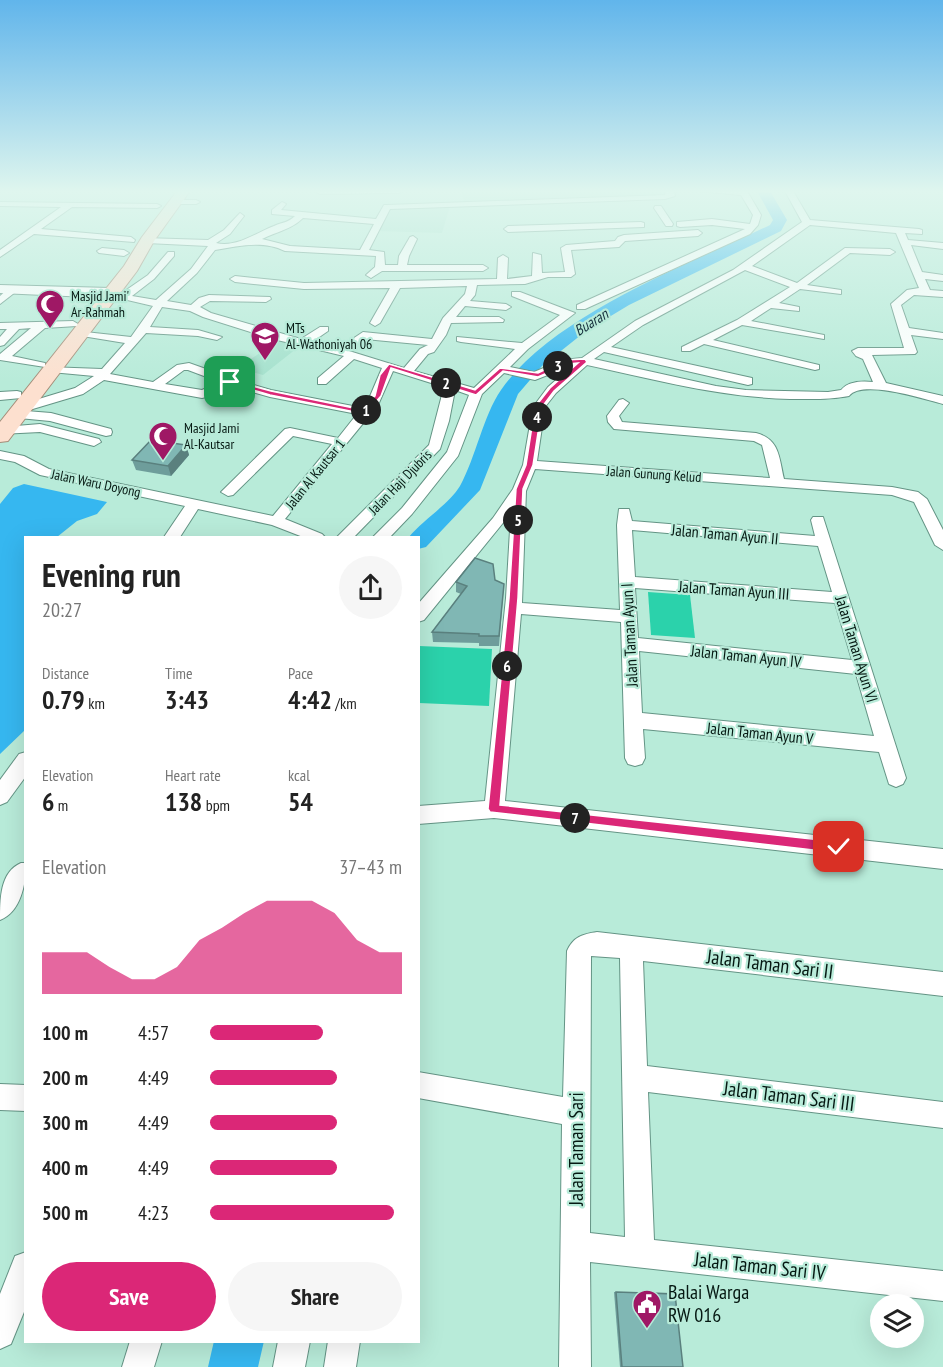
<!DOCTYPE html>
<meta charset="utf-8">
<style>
:root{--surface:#fff;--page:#f6f6f6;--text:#222;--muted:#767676;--accent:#db2777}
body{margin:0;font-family:"PT Sans Narrow",sans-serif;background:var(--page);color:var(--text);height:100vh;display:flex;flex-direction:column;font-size:22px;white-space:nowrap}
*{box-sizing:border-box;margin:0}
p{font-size:20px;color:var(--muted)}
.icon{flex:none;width:33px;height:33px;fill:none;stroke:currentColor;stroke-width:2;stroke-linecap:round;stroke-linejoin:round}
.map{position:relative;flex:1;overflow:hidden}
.side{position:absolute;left:24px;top:536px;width:396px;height:807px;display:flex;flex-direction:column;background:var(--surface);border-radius:0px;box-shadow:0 6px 24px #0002}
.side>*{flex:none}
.fabs{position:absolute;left:870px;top:1294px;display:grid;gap:12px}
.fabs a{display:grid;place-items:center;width:54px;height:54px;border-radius:50%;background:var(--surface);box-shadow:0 6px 24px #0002;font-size:30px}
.pin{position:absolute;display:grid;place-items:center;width:51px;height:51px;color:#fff;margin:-26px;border-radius:12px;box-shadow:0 3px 9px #0006}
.km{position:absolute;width:30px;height:30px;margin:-15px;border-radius:50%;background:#222;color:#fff;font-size:16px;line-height:30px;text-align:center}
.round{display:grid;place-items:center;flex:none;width:63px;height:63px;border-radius:32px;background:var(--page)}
.overview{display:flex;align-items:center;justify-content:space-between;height:102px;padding:0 18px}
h1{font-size:33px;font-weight:600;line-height:45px}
.metrics{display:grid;grid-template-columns:repeat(3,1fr);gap:9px;height:102px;padding:6px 18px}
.metrics div{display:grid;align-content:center}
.metrics b{font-size:26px;font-weight:600}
.metrics small{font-size:16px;font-weight:400}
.metrics p{font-size:16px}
.chart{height:168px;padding:12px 18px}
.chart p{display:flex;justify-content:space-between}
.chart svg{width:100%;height:108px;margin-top:6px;fill:var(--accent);opacity:.7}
.action{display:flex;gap:12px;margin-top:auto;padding:12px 18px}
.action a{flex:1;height:69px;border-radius:36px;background:var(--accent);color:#fff;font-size:24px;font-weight:600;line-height:69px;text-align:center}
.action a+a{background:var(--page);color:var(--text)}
ul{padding:0 18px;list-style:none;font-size:20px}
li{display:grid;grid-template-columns:96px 72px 1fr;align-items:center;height:45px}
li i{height:15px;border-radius:8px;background:var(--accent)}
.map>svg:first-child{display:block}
.built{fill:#a5e1cd}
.green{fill:#2bd2ab}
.water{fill:#36b7f0}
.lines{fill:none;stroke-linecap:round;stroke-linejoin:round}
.river{fill:#36b7f0;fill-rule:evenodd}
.street-casing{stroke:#649485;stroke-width:2}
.secondary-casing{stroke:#649485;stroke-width:2}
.primary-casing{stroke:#a58c78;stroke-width:2}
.street{fill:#fff;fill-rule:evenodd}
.secondary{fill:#fff;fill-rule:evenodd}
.primary{fill:#fde0cf;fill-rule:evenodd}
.wall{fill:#6e9d9b}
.shaded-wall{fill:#5a807e}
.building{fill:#80b7b4;stroke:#5a807e;stroke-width:1.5}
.route{fill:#db2777;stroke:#fff;stroke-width:1.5}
.labels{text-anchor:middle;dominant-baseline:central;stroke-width:4.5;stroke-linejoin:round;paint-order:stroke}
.far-poi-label{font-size:14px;fill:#051812;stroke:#b8ebd9;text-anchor:start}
.far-street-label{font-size:14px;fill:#051812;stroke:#b8ebd9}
.far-water-label{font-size:15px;font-style:italic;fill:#152f3c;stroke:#b8ebd9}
.street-label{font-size:16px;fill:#051812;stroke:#b8ebd9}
.near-street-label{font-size:20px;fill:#051812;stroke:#b8ebd9}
.near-poi-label{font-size:20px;fill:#051812;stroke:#b8ebd9;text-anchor:start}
</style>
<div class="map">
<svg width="943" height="1367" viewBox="0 0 943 1367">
<rect width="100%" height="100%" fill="#b8ebd9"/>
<g class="built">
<path d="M462,191H668L670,195L464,203Z"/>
<path d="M450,206L442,233L378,231L391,208Z"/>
<path d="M280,339L301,345L263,375L238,368Z"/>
</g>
<g class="green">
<path d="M648,592L690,595L695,638L651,635Z"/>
<path d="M419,646L492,649L489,706L419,703Z"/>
</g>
<path class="water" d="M24,484L107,502L97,514L77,521L57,537H26L25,730L0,754V504L13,488Z"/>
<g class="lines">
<g class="river">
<path d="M757,191H770L787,220L781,231L629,305L586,331L542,366L518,394L480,490L426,547L418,549V537H409C423,520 449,504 460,486C476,457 483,416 501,390C553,315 689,264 770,225L773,220Z"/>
<path d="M214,1341H264L258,1367H208Z"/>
</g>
<g class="street-casing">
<g id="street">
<path d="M403,191L399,193L320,194L316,192Z"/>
<path d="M666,191H674L675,196L665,199L390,209L369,250L384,252L385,265H398L399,256L410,237L413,236L417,239L409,256L407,265H483L488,268L483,271H382L371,278L366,275L375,267L376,256L285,251C263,240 239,246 215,250L197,273L167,301L191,305L199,298L209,295L270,297L271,299L266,302L210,301L200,307L211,313L301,339L320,327H328V331L312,342L339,348L363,332L432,339L443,318L465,294L467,286L400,288L380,323L375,326L370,323L390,288L304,289L235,282L230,279L235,276L304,283L497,279L498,258L503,255L508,258L507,279L532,276L533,253L541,255L542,273L565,272L561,248L566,245L615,241L618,237L624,235L698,230L702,233L698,236L625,241L619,247L571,250L575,274L571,277H548L525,284L477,285L475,295L470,301L506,304L511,307L506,310L465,306L456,317H499L504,320L503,322L451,323L446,335L434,352L428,354L414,371L474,388L515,349L461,342L457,341V337L522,343L560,315L512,296V292H520L575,313L528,349L510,367L534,372L563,360L582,358L635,321L733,270L802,222L785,191H793L810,220L919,229L922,230V234L905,233L908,240L943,243V249L911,245L922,272L943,275V281L925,279L930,290L943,291V297L914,295L901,305L909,328L943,333V339L911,335L917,352L915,354L872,355L886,383L943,396V404C924,399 862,379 849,396C830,400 810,399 790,399C718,397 657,380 587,365L556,393L545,407L537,461L770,478L762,445L754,441L614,429L608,422L607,416L619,400L623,399L629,403L619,416L622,422L756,433C780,439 779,458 784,479L892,487L918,492L927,499L943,530V550L935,545L914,502L892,495L535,469L526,491L522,603L620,610L617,525L619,509H629L632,521L815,536L811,520L813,517H823L906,778L903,784L896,787L889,784L879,752L643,729L645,758L642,764L635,766L628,764L625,758L621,622L521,614L505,801L943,849V869L494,818L418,824V806L485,801L506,598L511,513L424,620L418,622V604L493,518L513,489L523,465L533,407L548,387L573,365L535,380L504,373L482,394L458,456L412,514L390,537H373L402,508L447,452L469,395L455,390L449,421L440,449L354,537H337L429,445L444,387L393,371L378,405L285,519L322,534L325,537H303L272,525L198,509L180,537H164L185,506L40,475L15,462L0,459V451L24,456L49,469L273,516L332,444L293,436L233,495L228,496L221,492L285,429L290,428L338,438L357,414L270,397L231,386L215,395L202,398L104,380L83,394L26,411L51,413L111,429L112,432L111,435L106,436L50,421L19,418L13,414L18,410L19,405L75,388L94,376L51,372L47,371V367L102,369L125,343L76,335V331L131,337L153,306L106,295V291L122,293L148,275L168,252H174V256L154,279L132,296L156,300L191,269L208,246L147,243L143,240L144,238L208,240L224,230L240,213L244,216L230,234L216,243C236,248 256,233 274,226C282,222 288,223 295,216L272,214V210L282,202L286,204L281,210L376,219L384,205H387L665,195ZM303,218L374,224L360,250L290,246L262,239C276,232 292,229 303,218ZM810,225L896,233L919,288L907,290L891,304L904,348H858L852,351L856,356L863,359L873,382C863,381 848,381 841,390L828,392L746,390L716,386L594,359L604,352L748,385L752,384V378L611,347L643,325L745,270L790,287L737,320L682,347V351H690L704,344L815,370L819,369V365L713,340L742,325L824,339V335L751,321L771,308L799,311V307L779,303L800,289L841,294V290L807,285L850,253L890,255L895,252L890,249L845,248L797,283L752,266ZM162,307L190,311L203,317L273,339L344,356L318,378V384H326L354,359L382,368L368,401L363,408L271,390L234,379L189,363L177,365L153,382L110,374L146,333L198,336L217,340L222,337L198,330L150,327ZM365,339L428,345L420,349L404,368L349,351ZM184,370H188L220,382L202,390L165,384ZM632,530L818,546L832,592L635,577ZM635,588L835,603L852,660L638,638ZM639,651L856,674L874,736L642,713Z"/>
<path d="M698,191H747L761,215L758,225L750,234L585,309H577V305L745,229L712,225L680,227L677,226V222L712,219L750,224L753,215L741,195Z"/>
<path d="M176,200H196L200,202L196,204H173V200Z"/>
<path d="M0,202L157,204L161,206L157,208L72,207L41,229L131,237L135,240L134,242L34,234L0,257V250L61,207L0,206Z"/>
<path d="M655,206H661L673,224L672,226H666L654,208Z"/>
<path d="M641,222L644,223V227L508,232L504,229L508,226Z"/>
<path d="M102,248L124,250L129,253L124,256L99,253L97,251Z"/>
<path d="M9,288L18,290L0,304V296Z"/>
<path d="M73,321L78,324L77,326L45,328L12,356L45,363V367L0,360V354L31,328L19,329L4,345L0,346V337L7,329H0V323Z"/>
<path d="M17,391L21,392V398L0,400V392Z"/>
<path d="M40,424L99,439L101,442L94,446L40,432L0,434V428L4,427Z"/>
<path d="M26,752V776L7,802L0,805V780L19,754Z"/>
<path d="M21,863H26C26,883 21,912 0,920C0,899 0,872 21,863Z"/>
<path d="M597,932L943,972V996L643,961L647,1066L943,1102V1128L648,1092L654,1240L943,1271V1301L590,1262L591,1367H559L562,1124L418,1098V1072L563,1097L567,951C573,937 583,934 597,932ZM591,956L620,958L625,1237L590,1233Z"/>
<path d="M0,1084L26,1085V1111L0,1110Z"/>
<path d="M26,1252V1307L11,1344L0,1349V1294L15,1256Z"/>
<path d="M130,1341H162L154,1367H122Z"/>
<path d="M278,1341H310L305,1367H273Z"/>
<path d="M328,1341H360L356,1367H324Z"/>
</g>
</g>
<g class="secondary-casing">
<path id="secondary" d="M0,285L110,288L118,293L110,298L0,293Z"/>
</g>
<g class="primary-casing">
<path id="primary" d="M177,191H190L154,241L137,271L8,441L0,442V422L124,266L142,237Z"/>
</g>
<use href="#street" class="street"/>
<use href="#secondary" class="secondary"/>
<use href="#primary" class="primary"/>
</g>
<g class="wall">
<path d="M186,445L189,455L171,476L136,470L132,460Z"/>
<path d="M495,580L504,584L499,646H479V643L433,642L432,632L461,594L456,592V582Z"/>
<path d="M614,1292L672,1293L683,1367H620Z"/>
</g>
<path class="shaded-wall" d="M186,445L189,455L171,476L168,466Z"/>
<g class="building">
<path d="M151,440L186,445L168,466L132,460Z"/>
<path d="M475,558L493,564L495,580L504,584L499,636H479V634L432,632L467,586L456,582Z"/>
<path d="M616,1292L675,1294L683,1367H622Z"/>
</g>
<linearGradient id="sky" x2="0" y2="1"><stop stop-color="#61b5eb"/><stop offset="0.5" stop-color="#dff6ee"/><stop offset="1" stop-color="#dff6ee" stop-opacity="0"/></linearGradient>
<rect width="943" height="383" fill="url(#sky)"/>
<path class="route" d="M585,359L587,362L554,391L542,407L533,465L523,489L518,598L500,805L839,842L845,847L843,851L839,853L490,812L488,809L509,598L516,489L526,465L535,407L550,388L578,363L568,364L538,377L503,371L476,395L391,368L381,396L365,414L270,395L226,382L230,380L271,391L363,410L375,396L380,375L389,364L475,390L500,368L538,373L565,360Z"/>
<defs>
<g id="mosque-pin" transform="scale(1.5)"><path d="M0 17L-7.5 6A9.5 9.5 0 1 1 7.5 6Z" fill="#9f1865" stroke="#b8ebd9"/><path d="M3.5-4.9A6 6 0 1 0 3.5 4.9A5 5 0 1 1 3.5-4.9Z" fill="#fff"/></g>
<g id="school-pin" transform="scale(1.5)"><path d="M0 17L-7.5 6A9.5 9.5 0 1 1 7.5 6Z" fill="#9f1865" stroke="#b8ebd9"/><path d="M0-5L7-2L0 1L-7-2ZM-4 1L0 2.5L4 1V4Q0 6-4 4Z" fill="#fff"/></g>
<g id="civic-pin" transform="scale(1.5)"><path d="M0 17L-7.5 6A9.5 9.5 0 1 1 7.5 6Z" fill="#9f1865" stroke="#b8ebd9"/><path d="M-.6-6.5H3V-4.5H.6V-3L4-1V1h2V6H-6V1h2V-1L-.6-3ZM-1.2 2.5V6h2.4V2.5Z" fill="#fff"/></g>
</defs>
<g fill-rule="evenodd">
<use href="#mosque-pin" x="50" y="304"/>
<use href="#school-pin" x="265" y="336"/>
<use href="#mosque-pin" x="163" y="436"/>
<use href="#civic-pin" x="647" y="1304"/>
</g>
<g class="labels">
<g class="far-poi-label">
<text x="71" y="296">Masjid Jami'<tspan x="71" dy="16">Ar-Rahmah</tspan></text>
<text x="286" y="328">MTs<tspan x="286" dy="16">Al-Wathoniyah 06</tspan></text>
<text x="184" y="428">Masjid Jami<tspan x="184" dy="16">Al-Kautsar</tspan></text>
</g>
<g class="far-street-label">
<text transform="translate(315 474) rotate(-51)">Jalan Al Kautsar 1</text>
<text transform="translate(654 474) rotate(4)">Jalan Gunung Kelud</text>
<text transform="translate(400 482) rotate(-46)">Jalan Haji Djubris</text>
<text transform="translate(96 483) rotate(12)">Jalan Waru Doyong</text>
</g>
<g class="far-water-label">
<text transform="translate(591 322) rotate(-32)">Buaran</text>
</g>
<g class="street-label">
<text transform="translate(725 534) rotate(5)">Jalan Taman Ayun II</text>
<text transform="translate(734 590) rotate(4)">Jalan Taman Ayun III</text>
<text transform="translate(629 635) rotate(-93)">Jalan Taman Ayun I</text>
<text transform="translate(857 649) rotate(73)">Jalan Taman Ayun VI</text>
<text transform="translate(746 656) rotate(6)">Jalan Taman Ayun IV</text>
<text transform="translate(760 733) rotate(6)">Jalan Taman Ayun V</text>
</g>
<g class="near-street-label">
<text transform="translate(770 964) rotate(7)">Jalan Taman Sari II</text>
<text transform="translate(789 1096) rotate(7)">Jalan Taman Sari III</text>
<text transform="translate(576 1149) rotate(-90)">Jalan Taman Sari</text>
<text transform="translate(760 1266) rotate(6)">Jalan Taman Sari IV</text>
</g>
<g class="near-poi-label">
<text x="668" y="1292">Balai Warga<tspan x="668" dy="23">RW 016</tspan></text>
</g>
</g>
</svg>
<div class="fabs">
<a><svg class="icon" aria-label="layers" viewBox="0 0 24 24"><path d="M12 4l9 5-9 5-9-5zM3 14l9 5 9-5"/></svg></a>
</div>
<div class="pin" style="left:230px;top:382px;background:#1e9e55"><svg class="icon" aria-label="arrive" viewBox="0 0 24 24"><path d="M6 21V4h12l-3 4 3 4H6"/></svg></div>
<div class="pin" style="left:839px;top:847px;background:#d93025"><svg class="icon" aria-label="check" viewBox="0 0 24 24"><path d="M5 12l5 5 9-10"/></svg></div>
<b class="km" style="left:366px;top:410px">1</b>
<b class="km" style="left:446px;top:383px">2</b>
<b class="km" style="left:558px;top:366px">3</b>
<b class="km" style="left:537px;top:417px">4</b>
<b class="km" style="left:518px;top:520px">5</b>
<b class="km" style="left:507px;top:666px">6</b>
<b class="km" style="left:575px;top:818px">7</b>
<section class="side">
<div class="overview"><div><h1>Evening run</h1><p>20:27</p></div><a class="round"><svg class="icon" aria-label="share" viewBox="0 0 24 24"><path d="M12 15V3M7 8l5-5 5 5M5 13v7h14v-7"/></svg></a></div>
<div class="metrics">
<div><p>Distance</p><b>0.79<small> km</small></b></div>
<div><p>Time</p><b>3:43</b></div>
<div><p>Pace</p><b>4:42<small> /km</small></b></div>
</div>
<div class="metrics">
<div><p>Elevation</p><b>6<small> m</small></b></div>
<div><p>Heart rate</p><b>138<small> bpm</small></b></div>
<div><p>kcal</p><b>54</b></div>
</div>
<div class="chart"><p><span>Elevation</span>37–43 m</p>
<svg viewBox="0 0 160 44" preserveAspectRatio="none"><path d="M0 44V27L10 27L20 27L30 33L40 38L50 38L60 33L70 22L80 17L90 11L100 6L110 6L120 6L130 11L140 22L150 27L160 27V44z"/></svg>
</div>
<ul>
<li><b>100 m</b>4:57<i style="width:59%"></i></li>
<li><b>200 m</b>4:49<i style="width:66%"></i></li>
<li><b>300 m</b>4:49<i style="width:66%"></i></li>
<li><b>400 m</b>4:49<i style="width:66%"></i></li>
<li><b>500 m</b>4:23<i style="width:96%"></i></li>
</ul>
<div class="action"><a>Save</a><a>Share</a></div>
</section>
</div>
